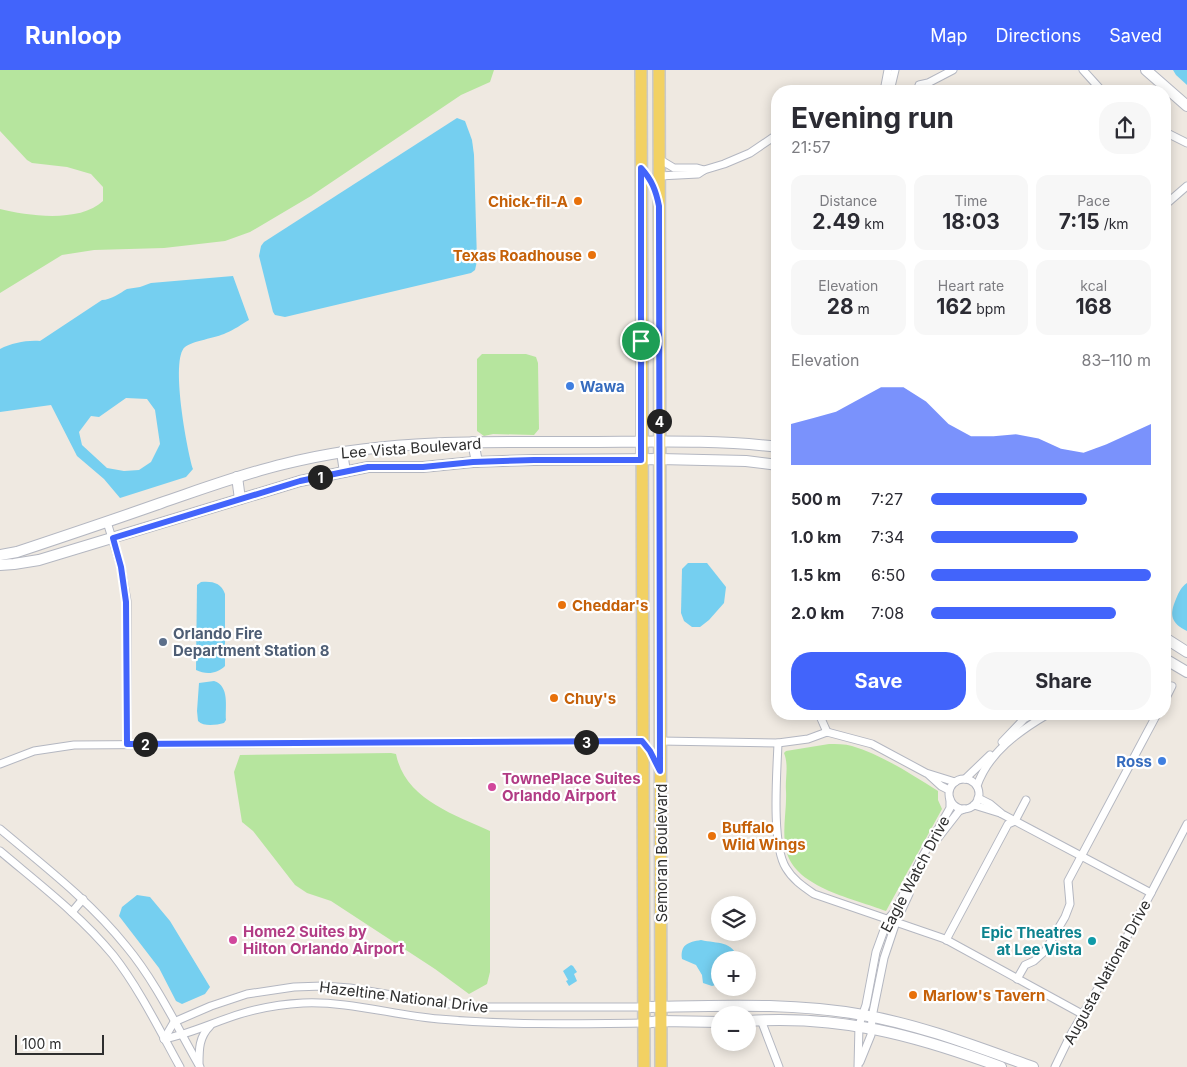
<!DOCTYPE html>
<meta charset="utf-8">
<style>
:root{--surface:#fff;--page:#f7f7f7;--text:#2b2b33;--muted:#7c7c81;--accent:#4264fb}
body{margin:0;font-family:Inter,sans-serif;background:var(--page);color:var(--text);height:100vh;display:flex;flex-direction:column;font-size:19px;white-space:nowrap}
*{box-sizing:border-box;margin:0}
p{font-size:16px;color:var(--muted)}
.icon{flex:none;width:28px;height:28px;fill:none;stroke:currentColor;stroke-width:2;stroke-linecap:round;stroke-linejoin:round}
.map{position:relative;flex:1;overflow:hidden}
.side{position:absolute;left:771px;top:15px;width:400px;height:635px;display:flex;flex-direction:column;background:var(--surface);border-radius:20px;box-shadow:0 2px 12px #0003}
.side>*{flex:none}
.buttons{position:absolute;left:711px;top:826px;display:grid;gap:10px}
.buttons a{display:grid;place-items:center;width:45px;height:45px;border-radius:50%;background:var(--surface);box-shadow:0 2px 12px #0003;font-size:25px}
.scale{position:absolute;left:15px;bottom:12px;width:89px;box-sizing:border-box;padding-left:5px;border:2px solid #2e2e2e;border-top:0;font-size:14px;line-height:18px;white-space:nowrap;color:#2e2e2e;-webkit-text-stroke:4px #fff;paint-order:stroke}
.pin{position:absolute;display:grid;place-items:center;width:42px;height:42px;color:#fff;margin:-21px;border:2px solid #fff;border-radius:50%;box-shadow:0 1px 5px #0007}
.km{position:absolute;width:25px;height:25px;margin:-12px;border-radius:50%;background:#222;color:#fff;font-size:14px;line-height:25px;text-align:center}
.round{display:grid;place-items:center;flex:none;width:52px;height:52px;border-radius:20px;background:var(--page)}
.summary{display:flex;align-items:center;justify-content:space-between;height:85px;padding:0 20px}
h1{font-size:28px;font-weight:700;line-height:38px}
.metrics{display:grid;grid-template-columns:repeat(3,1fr);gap:8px;height:85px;padding:5px 20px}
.metrics div{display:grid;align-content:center;border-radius:12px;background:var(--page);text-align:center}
.metrics b{font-size:21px;font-weight:700}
.metrics small{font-size:14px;font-weight:400}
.metrics p{font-size:14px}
.chart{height:140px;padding:10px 20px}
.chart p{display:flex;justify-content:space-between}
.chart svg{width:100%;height:90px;margin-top:5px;fill:var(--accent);opacity:.7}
.cta{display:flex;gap:10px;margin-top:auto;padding:10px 20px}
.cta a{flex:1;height:58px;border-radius:20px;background:var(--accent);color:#fff;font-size:20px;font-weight:700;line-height:58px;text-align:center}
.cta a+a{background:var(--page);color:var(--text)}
ul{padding:0 20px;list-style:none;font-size:16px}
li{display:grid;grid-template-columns:80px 60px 1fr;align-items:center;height:38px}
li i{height:12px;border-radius:6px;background:var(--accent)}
header{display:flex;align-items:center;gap:30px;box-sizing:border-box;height:70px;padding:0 25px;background:var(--accent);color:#fff}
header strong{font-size:24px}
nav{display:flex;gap:28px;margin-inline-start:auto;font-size:18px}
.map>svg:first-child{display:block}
.green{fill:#b6e59e}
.water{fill:#75cff0;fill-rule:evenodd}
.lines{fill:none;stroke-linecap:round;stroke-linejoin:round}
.street-casing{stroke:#b4b7c1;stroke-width:9}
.secondary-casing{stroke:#b4b7c1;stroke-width:12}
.primary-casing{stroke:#c9c9c9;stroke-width:14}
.street{stroke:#fff;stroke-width:7}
.secondary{stroke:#fff;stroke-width:10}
.primary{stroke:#f2d163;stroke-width:11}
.route-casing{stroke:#fff;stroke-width:10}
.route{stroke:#4264fb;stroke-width:6}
.food-dot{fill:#e8710a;stroke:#fff;stroke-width:2}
.shop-dot{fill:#3f7fe0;stroke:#fff;stroke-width:2}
.service-dot{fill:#5c6f8a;stroke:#fff;stroke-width:2}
.hotel-dot{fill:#d1479c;stroke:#fff;stroke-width:2}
.culture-dot{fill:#0f9aa8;stroke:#fff;stroke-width:2}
.labels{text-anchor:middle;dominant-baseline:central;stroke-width:4.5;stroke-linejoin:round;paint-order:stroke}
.food-label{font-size:15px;font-weight:bold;fill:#c56008;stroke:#fff;text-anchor:start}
.shop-label{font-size:15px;font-weight:bold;fill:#366cbe;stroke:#fff;text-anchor:start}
.street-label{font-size:15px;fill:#2e2e2e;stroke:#fff}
.service-label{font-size:15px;font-weight:bold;fill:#4e5e75;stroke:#fff;text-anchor:start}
.hotel-label{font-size:15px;font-weight:bold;fill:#b23c85;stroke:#fff;text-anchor:start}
.culture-label{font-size:15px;font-weight:bold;fill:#0d838f;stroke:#fff;text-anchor:end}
</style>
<header>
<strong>Runloop</strong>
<nav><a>Map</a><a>Directions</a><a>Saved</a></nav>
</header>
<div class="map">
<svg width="1187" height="997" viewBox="0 0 1187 997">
<rect width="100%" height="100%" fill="#efe9e1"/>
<g class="green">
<path d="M0,0H494L490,12L461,25L311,126L250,162L225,171L164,178L94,180L62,185L0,223V139C28,146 80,153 103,131V117L91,104L67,97L32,93L27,90L0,61Z"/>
<path d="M482,284H526L536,287L538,293L539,359L534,365L493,364L484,366L477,361V289Z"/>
<path d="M829,674C836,674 845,674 852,676C882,685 911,704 938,721V730L942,739L886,841C855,829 797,818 787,783C781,763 787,742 786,721C785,709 789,695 784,683L786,681Z"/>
<path d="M391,683L396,684C405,729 453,744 490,761V902L487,914L469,924L435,899L331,831L307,823L295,815L253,761L242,752L234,702L240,685Z"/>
</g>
<g class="water">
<path d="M1173,0H1187V15L1176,5Z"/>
<path d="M457,48L465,51L472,70L474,85L477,191L475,200L471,203L285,247L275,245L273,242L259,186L261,176L264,172Z"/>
<path d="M233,206L249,250C242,254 234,260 226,263C216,268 192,271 185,277C170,289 187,380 193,399L186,407L120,428L104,409L77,386L51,335L0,342V279C12,273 26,270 40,271L102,230C111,230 120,223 127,219C131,218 136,218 140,217C144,216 147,214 151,213ZM126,328L147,329L155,340L160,374L151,392L139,400L124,401L107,398L82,375L79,362L91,346L99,347Z"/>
<path d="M688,493H707L726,517L724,533L709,550L700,557H692L684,551L681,543L682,499Z"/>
<path d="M201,512C213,511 221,513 225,524V596C217,604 206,605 196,600L197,515Z"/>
<path d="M1187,513V561C1171,553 1169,545 1176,529C1179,522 1181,517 1187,513Z"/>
<path d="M214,611C230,616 225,637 226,650L224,653C216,655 204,657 198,651L197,641L199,613Z"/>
<path d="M137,825L150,827L170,851L210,917L205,924L182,934L176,931L159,898L119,846L122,837Z"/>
<path d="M701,870C718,874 732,870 739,890H720V914L712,916L703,913L702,905L696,895L682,889C680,875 688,872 701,870Z"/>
<path d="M571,895L573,896L577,902L574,904L577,911L569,916L566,911L568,910L563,901Z"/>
</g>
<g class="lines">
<g class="street-casing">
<g id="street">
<path d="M1083,0L1102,21"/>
<path d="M884,21L888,0"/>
<path d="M890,21L895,0"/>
<path d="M918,21L919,15L928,13L953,0"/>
<path d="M1165,62L1187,73"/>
<path d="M659,89L674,98H697L704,100"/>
<path d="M659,106L698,104L704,100L724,94L750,83L778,64"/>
<path d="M1165,135L1187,116"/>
<path d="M107,452L121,497L127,531V673"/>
<path d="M1165,630L1172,616"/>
<path d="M819,644L827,662"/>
<path d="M827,662L872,674L926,703L955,712"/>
<path d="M660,671L778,673L808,669L827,662"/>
<path d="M1002,672L1024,649L1033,644"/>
<path d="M778,673C777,702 771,774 786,798C793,810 804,817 814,824L945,869L1082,944"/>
<path d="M0,694L34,681L74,675L642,671"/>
<path d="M929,705L941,716L949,720"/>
<path d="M965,709L990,685"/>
<circle cx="964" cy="724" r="15"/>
<path d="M977,716C988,683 1019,661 1048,644"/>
<path d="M978,728L990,734L1002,744L1151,823L1107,903L1071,964L1055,997"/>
<path d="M974,735L1000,743"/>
<path d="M0,759C44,796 90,831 126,876C156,912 177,957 200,997"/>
<path d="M938,768L959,741L964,739"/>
<path d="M0,781C39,814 80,845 113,885C139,918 160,961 180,997"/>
<path d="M1151,823L1187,754"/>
<path d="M72,842L83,829"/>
<path d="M946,870L1008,754L1015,751L1026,730"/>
<path d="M1017,909L1025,895L1034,891L1045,881L1065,847L1070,834L1068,811L1157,644"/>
<path d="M761,950L779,997"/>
<path d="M164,969L174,952L211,936L247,924L294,917L323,916L350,918L433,932L474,937H643"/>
<path d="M164,969C190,964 214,952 240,944C260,938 282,934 303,933C349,931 393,945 439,949C506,955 575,954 643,953"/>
<path d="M860,992L871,965L872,947L884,888L896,852L909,824"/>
<path d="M199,994C199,979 199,967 210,956"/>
<path d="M858,997L859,955L866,935L876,882L888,849L895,841L921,789L950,738V729"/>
</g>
</g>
<g class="secondary-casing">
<g id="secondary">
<path d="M1146,0L1187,36"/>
<path d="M473,372L477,392"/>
<path d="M342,382L345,402"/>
<path d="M237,407L240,429"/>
<path d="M0,485L17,482C65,466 113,450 161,433C202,419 242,404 284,394C380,369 480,372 579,372C645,372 712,369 778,377"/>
<path d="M0,495L14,494L39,490L300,411L368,397H423L473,392L534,390L660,389L746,391L778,395"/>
<path d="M1165,568L1187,582"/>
<path d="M1165,589L1187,602"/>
<path d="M643,937C716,936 791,932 863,945C921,955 977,977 1033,997"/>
<path d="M748,951C841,945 915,965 1001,997"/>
<path d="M643,953L661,951L720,952"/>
</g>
</g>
<g class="primary-casing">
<g id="primary">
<path d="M641,0L644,997"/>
<path d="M659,0L661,997"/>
</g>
</g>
<use href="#street" class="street"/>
<use href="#secondary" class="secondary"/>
<use href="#primary" class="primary"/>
</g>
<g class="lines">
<g class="route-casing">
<path id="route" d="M641,98C652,110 656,121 659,136L660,701L650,681L642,671L127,674L126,532L121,497L113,468L300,411L368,397H423L473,392L534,390H641Z"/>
</g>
<use href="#route" class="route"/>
</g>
<g class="food-dot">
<circle cx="578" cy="131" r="5"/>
<circle cx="592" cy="185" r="5"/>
<circle cx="562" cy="535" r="5"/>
<circle cx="554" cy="628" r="5"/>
<circle cx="712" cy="766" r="5"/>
<circle cx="913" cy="925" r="5"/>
</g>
<g class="shop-dot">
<circle cx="570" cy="316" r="5"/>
<circle cx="1162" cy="691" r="5"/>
</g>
<circle class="service-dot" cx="163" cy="572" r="5"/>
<g class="hotel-dot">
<circle cx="492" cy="717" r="5"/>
<circle cx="233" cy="870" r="5"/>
</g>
<circle class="culture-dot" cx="1092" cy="871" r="5"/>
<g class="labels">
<g class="food-label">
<text x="568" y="131" text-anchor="end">Chick-fil-A</text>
<text x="582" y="185" text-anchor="end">Texas Roadhouse</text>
<text x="572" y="535">Cheddar's</text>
<text x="564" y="628">Chuy's</text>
<text x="722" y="757">Buffalo<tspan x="722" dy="17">Wild Wings</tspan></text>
<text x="923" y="925">Marlow's Tavern</text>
</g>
<g class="shop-label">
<text x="580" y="316">Wawa</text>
<text x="1152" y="691" text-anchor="end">Ross</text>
</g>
<g class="street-label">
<text transform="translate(411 378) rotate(-4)">Lee Vista Boulevard</text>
<text transform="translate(661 783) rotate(-90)">Semoran Boulevard</text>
<text transform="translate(915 804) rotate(-62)">Eagle Watch Drive</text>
<text transform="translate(1107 902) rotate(-61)">Augusta National Drive</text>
<text transform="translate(404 927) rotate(7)">Hazeltine National Drive</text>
</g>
<g class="service-label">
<text x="173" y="563">Orlando Fire<tspan x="173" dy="17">Department Station 8</tspan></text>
</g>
<g class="hotel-label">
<text x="502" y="708">TownePlace Suites<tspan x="502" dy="17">Orlando Airport</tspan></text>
<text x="243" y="861">Home2 Suites by<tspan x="243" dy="17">Hilton Orlando Airport</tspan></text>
</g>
<g class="culture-label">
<text x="1082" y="862">Epic Theatres<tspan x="1082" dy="17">at Lee Vista</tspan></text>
</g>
</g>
</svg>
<div class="buttons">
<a><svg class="icon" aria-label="layers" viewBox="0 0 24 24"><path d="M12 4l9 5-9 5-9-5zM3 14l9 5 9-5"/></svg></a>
<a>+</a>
<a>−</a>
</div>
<div class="scale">100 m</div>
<div class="pin" style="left:641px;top:271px;background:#1e9e55"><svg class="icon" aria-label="arrive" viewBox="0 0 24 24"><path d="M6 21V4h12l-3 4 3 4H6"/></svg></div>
<b class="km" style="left:320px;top:407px">1</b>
<b class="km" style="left:145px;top:674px">2</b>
<b class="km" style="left:586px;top:672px">3</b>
<b class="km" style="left:659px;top:351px">4</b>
<section class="side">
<div class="summary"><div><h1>Evening run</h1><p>21:57</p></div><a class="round"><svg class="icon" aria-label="share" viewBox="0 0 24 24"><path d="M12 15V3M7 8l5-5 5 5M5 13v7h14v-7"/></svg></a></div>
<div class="metrics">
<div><p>Distance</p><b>2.49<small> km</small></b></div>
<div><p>Time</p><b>18:03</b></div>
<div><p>Pace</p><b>7:15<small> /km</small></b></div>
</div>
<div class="metrics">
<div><p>Elevation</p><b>28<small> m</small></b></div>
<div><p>Heart rate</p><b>162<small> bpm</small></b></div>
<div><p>kcal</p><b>168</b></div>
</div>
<div class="chart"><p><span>Elevation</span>83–110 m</p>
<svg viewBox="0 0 160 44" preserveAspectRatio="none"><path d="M0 44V24L10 21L20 18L30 12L40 6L50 6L60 13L70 24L80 30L90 30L100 29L110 31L120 36L130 38L140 34L150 29L160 24V44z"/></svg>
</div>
<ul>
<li><b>500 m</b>7:27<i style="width:71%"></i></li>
<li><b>1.0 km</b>7:34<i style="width:67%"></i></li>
<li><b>1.5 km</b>6:50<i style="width:100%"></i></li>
<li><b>2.0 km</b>7:08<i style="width:84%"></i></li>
</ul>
<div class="cta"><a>Save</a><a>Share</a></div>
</section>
</div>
